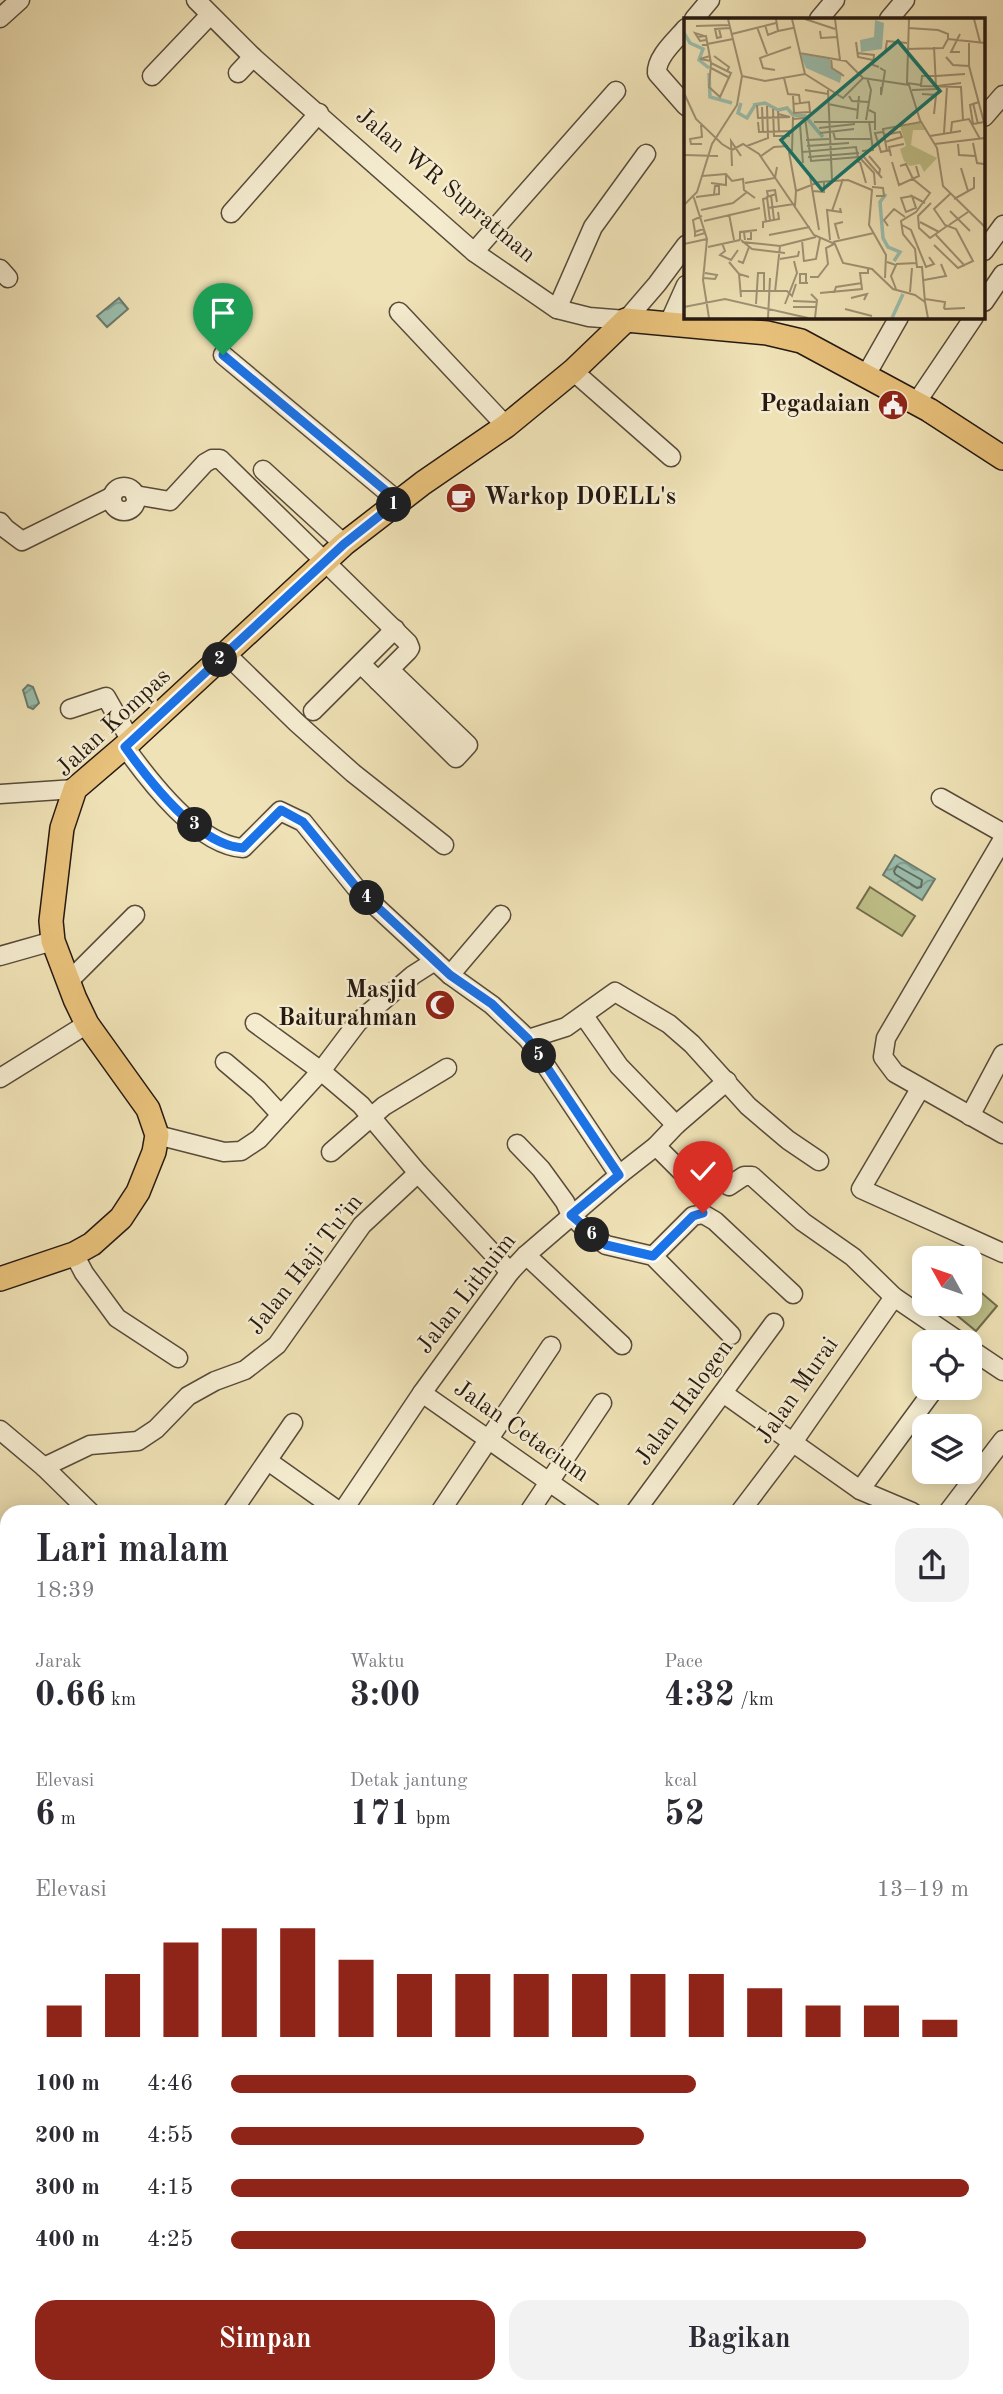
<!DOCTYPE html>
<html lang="id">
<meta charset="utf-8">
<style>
:root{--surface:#fff;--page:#f2f2f3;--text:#2b2b33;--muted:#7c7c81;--accent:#8f2418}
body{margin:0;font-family:"Old Standard TT",serif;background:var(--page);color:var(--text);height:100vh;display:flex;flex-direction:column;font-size:26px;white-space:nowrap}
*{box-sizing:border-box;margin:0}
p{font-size:23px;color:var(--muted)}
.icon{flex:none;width:38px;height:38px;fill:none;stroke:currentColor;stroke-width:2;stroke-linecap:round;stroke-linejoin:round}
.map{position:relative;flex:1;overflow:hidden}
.side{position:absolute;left:0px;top:1505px;width:1004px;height:889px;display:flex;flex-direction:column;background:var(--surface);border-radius:21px 21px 0 0;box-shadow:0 4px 18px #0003}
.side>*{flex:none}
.needle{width:46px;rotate:310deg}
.tools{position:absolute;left:912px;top:1246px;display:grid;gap:14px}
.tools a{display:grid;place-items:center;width:70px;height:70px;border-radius:14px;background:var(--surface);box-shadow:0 4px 18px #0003;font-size:35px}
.pin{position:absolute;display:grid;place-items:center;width:60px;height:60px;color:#fff;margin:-72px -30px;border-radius:50% 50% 50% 0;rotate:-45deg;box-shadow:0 0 7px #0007}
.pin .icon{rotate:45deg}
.km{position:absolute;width:35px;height:35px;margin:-18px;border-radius:50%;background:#222;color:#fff;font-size:19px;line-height:35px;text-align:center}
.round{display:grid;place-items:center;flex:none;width:74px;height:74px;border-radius:21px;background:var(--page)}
.headline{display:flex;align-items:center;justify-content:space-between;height:119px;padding:0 35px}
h1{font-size:38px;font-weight:800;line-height:52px}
.figures{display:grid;grid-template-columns:repeat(3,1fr);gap:10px;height:119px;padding:7px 35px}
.figures div{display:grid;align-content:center}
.figures b{font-size:35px;font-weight:800}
.figures small{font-size:19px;font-weight:400}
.figures p{font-size:19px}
.chart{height:196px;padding:14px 35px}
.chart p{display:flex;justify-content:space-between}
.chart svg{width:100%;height:126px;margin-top:7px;stroke:var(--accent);stroke-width:6}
.cta{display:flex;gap:14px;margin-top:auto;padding:14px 35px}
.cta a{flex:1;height:80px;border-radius:21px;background:var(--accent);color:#fff;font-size:28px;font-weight:800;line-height:80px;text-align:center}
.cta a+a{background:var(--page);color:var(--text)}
ul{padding:0 35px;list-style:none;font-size:23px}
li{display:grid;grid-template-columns:112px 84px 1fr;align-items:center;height:52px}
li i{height:18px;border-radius:9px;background:var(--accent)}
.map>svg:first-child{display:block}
.park{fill:#c0c189;stroke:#736d4d;stroke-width:2}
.water{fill:url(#water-waves);stroke:#6c7c6f;stroke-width:2}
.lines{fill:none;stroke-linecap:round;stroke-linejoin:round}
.shore{stroke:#606c5f;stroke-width:2}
.stream{stroke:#6c7c6f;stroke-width:4.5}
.minor-casing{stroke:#584b3a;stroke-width:21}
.major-casing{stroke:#261911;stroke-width:26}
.minor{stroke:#f5ecd0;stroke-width:18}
.major{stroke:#e8c17b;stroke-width:23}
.route-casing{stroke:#fff;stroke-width:14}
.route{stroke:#1a73e8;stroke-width:9}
.labels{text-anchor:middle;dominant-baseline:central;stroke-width:5;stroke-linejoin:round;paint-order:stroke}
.street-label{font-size:24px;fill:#261911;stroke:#f5ecd0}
.poi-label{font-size:24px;font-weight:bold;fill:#261911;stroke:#f5ecd0;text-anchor:end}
.inset-river{fill:none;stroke:#9abead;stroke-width:3.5}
.inset-road{fill:none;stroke:#9f9274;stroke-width:2}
.view{fill:#0f766e;fill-opacity:0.15;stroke:#0f766e;stroke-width:3.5}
.inset-edge{fill:none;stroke:#261911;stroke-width:3.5}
</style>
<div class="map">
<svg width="1003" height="2394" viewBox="0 0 1003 2394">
<defs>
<pattern id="water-waves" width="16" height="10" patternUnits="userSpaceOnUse" patternTransform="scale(1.75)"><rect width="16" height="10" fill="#9abead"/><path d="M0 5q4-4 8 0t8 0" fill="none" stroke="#7d9a8b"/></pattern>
</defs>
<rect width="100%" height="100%" fill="#efe2b6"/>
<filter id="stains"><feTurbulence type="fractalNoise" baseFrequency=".00286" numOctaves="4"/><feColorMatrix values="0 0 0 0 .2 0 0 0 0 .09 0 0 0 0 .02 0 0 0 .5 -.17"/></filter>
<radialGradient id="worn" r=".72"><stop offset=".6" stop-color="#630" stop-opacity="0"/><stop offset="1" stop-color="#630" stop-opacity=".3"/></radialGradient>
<g class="park">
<path d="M870,887L915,916L902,936L857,908Z"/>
<path d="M970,1283L997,1306L976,1331L943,1304H970Z"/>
</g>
<g class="water">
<path d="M119,298L128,309L107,327L97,316Z"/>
<path d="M28,685L33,687L39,703L33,709L28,707L23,690Z"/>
<path d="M895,855L935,879L922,900L883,875Z"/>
</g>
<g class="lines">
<path class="shore" d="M897,866L922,880L921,887L917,888L895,874L894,871Z"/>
<g class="stream">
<path d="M998,1601L1003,1602"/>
<path d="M0,1849L7,1848"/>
<path d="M0,1853H7"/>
</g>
<g class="minor-casing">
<g id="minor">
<path d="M196,0L253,57L474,252L557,309L589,317L626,320L657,284L686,245"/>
<path d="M0,18L20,0"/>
<path d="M694,19L710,0"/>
<path d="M819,19L835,0"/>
<path d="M889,19L905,0"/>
<path d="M686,28C676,40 656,57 657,73L686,106"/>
<path d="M238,73L253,57"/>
<path d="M152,76L210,15"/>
<path d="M984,117L1003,95"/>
<path d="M231,213L319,113"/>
<path d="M984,251L1003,225"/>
<path d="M474,252L616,91"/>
<path d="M0,269L8,278"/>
<path d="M984,302L1003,274"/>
<path d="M557,309L593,227L646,154"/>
<path d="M399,312L506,426"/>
<path d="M668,325L686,285"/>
<path d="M223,355L398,501"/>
<path d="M573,371L671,457"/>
<path d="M866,375L899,317"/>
<path d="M916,403L974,317"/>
<path d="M263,470L344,544"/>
<circle cx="124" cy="499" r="12"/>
<path d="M135,495L170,501L205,463L212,459H220L408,643L410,648L408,651L378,681"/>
<path d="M0,522L6,529L22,541L111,497"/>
<path d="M226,654L297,723L353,773L444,845"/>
<path d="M361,664L456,758L468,745L390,670"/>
<path d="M70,709L106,697L131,741"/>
<path d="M313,711L395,629"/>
<path d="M125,747C150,782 198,845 243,848L280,811L303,822L357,889L450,975L492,1005L528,1039L619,1175"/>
<path d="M0,794L75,789"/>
<path d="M941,798L1003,833"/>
<path d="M1003,839L886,1038L883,1057L895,1073L1003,1134"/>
<path d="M0,956L53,941"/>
<path d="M450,975L501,915"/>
<path d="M68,982L135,915"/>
<path d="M584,1016L619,1066L676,1125"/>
<path d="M255,1023L321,1071L361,1105L418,1173L510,1272"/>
<path d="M528,1039L566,1027L615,992L669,1024L692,1044L748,1106L788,1140L819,1161"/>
<path d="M225,1062L258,1090L281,1115"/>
<path d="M0,1078L87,1024"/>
<path d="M920,1089L861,1189L1003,1253"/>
<path d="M970,1116L1003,1054"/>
<path d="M157,1135L224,1152L241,1151L259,1139L321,1071L358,1022L413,975L435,961"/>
<path d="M517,1144L541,1169L565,1202L571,1215L586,1230L606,1245L653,1256L731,1335"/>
<path d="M656,1146L693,1183L710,1175L729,1186L744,1176H752L803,1222L853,1257L894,1297L960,1342"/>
<path d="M331,1152L384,1106L447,1068"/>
<path d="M74,1254L84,1273L117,1318L178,1358"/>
<path d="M526,1255L622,1345"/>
<path d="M653,1256L693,1216L703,1214L715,1221L793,1294"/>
<path d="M970,1349L1003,1371"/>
<path d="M422,1393L592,1512"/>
<path d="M723,1393L860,1490L912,1512"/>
<path d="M0,1430L44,1467L90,1512"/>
<path d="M268,1461L340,1512"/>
<path d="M44,1467L90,1445L138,1441L156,1429L188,1396L215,1381L245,1370L277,1345L362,1225L418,1173"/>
<path d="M860,1490L935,1388"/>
<path d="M232,1512L293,1423"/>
<path d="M342,1512L422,1393L510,1272L526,1255L619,1175L656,1146L676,1125L727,1081"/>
<path d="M440,1512L551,1346"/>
<path d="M529,1512L602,1403"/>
<path d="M635,1512L774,1323"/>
<path d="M740,1512L793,1442L894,1297"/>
<path d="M948,1512L1003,1440"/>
<path d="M998,1568L1003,1572"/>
<path d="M998,1637L1003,1641"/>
<path d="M998,1781L1003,1786"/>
<path d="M0,1898L7,1904"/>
<path d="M998,1903L1003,1896"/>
<path d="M0,2008L7,1998"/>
<path d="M2,2114L7,2107"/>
<path d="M998,2163L1003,2153"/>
<path d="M998,2243L1003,2247"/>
<path d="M0,2293L7,2284"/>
<path d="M998,2342L1003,2346"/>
<path d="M771,2387L782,2394"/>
<path d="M120,2394L126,2387"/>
<path d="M234,2394L237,2387"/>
<path d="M871,2394L874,2387"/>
</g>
</g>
<g class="major-casing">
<path id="major" d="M0,1279L74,1254L92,1244L121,1218L138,1192L154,1152L157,1135L148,1109L87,1024L75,999L53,941L51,921L62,828L75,789L131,741L344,544L423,483L506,426L573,371L626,320L767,333L801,341L929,410L1003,458"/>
</g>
<use href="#minor" class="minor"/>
<use href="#major" class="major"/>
</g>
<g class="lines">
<g class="route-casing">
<path id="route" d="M223,355L398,501L344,544L125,747C150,782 198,845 243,848L281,810L303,822L357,888L450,975L492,1004L528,1039L619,1175L571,1215L606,1245L653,1256L693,1216L703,1213"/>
</g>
<use href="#route" class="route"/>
</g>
<defs>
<g id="civic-disc" transform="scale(1.575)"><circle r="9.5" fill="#8f2418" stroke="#f5ecd0"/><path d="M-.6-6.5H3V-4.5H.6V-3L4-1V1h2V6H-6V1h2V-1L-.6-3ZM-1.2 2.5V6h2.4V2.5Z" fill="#fff"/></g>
<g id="cafe-disc" transform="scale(1.575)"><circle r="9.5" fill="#8f2418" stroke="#f5ecd0"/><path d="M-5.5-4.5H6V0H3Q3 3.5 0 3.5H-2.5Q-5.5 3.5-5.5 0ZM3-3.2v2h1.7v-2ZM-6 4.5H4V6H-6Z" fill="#fff"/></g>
<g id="mosque-disc" transform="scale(1.575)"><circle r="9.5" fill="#8f2418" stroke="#f5ecd0"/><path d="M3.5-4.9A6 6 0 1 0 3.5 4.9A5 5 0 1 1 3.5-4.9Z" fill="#fff"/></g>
</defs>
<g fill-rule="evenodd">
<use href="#civic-disc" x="893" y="405"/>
<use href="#cafe-disc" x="461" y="498"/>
<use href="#mosque-disc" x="440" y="1005"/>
</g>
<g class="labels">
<g class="street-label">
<text transform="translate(445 186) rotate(40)">Jalan WR Supratman</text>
<text transform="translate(114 723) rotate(-43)">Jalan Kompas</text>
<text transform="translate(306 1265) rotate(-52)">Jalan Haji Tu’in</text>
<text transform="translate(467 1294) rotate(-52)">Jalan Lithuim</text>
<text transform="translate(798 1391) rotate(-55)">Jalan Murai</text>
<text transform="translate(685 1403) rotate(-54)">Jalan Halogen</text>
<text transform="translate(521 1432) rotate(35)">Jalan Cetacium</text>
</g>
<g class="poi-label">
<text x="870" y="405">Pegadaian</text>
<text x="484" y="498" text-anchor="start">Warkop DOELL's</text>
<text x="417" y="991">Masjid<tspan x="417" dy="28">Baiturahman</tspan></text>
</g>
</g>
<g transform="translate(684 18)">
<rect width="301" height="301" fill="#efe2b6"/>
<path d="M236,105L241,112H229L227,127L253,140L240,154L236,146L226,148L220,143L216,131L222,128L216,108Z" fill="#c0c189"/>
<path d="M191,2L200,5L198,31L177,34L176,22L190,19ZM116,36L146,41L147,49L158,55L156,65L122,50Z" fill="#9abead"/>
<path class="inset-river" d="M0,15L6,25L19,31L15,42L25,50M25,55L26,79L48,85M57,85L54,95L63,100L71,87M69,87L81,85L94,92M94,92L103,90L109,97L121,98L139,119M202,176L196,184L199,220L204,229L216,234L210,243M208,300L219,276"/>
<path class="inset-road" d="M44,1L58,58M92,1L94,13L109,10M108,1L121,56M121,1L151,11M151,1L156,42M225,1L223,65L237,67L238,58H251M290,1L296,24M81,7L84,17L94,13M12,8L45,7M73,9L83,36M224,10L254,12L264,16V21M35,11L37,19L33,20L31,11L46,10M136,13L137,20L154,19M48,16L92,5M20,18L11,15L16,23L22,22M13,19L22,18L27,45L25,69L36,79L47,55L27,45M264,21L301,25M172,24L174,39L189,42M285,25V48L301,108M18,27L49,21M250,29L252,68M223,31L259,30L264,21M276,34H267L276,16M115,35L162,43L179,60M173,35L190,37L189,47L195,49M201,35L203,23L223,25M26,38L16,41L27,43M30,38L45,49L43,54M262,39L269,47L285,48M147,40L148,50L160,58M27,50L46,60M196,50L201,53L197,77V69M91,52L79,50L76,40L107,29M252,58L281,56M100,60L104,76L115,77L116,85M236,68L277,69L279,102M253,68L277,65M121,72L144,76M144,72L148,162M228,72L253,71M0,75L12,101L38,126L48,132L59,126L75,136L130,217L151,226L159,245L188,251L209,271L231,277L241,284L244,300M238,76L252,77L250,96M109,78L110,95L126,94L125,84L109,86M165,78L168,83L185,84M295,84L286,87L289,106L300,104M289,85L294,106M144,86L174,92M73,87L74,100L106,99L94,96M78,89L79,114M89,91L90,118H106M185,92L191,95V112M94,93L95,114M109,101L121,100L127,143L175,139M173,101L175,78M182,102L187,72L183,60M74,104L75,114L107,113M130,104H191M116,106L119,145M17,107L18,119L6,121L7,126H18M135,110L171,106M149,113L151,121H188M199,114L191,115L197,134L206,132M267,114L268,104L285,101L296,121M136,115L170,111M260,115L263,69M200,117L216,114L218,119L201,124M246,118L277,113M122,122L145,121M289,125L293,145L300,146M251,126L301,120M274,126L275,137L291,138M63,128L84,120L83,88M123,128L165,125M108,133L109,99M178,133L189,132L185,103M203,133L199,111L237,104M105,134L112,173M118,134L172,129L175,145M0,137L34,138M77,138L90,129L104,128M179,138L198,160M185,138L196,151L195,157M207,138L205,129L220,126M124,139L175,135M175,139L190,155L191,167M176,144L182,165M208,144L215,167L235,158L232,148M48,148L47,123L57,138M216,148L222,146L229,161L246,175L232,194L217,203L219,216L231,231L233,249H238L241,284M277,150L284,173M18,158L42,156L48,163L59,161L60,172L71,180M126,158L135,212M27,165L42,167V156M61,165L91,160L93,149M188,169L199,170L200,178H192M129,173L140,174V164M9,177L23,221L19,262L25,300M87,177L90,202M84,178L83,173L91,172L93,184M228,178L217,180L222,194L232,190L228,178L241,185M12,179L35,176V168H31L30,176M270,181L290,170V159M247,185L234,198L235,210L246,220L263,208M0,187L13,174L28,126L53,87L58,58L81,63L121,56L159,80L179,60L225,67L236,102L253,130L259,168L301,209M111,188L112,173L135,164L164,162L188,172L185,207L202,237L201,260M84,190L110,186M17,192L49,185L63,174M148,193L159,161M266,193L286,213M45,196L50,222M20,203L76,190M86,203L83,179L92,176M82,204L79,181L83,180M236,204L255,214M218,207L227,212L242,249L250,246L245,239M265,207L284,194M204,208L200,202L210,191L221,199M79,210V204L95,201L94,194M11,214L19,211L21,215L11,218V214L9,202L18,198M85,217L126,209M252,217L281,248M155,221L151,206L159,204M56,222V214L73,212M57,222L68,231L101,235M61,222L60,214L67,213V221H63M118,222L120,244M146,222L143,192L157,194L156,190M58,224L96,228L132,219M149,224L190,215M38,225L41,233L36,237L47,242L54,232M0,226L23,221M250,227L274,250L289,243L272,211L261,207L250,191L266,176M24,229L56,222M96,241L114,238L115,233M54,243L59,245L65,229M120,243L132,241L136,220M45,244L55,256L65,259M203,244L212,247L207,258L212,271M212,246L233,245M55,256L57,279M126,259H134L144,246L142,230L150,226M19,260L31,261L33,257L21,255M240,262L262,258L257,246M122,265V256H116V265H124M56,273H103L108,278L112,266M91,274L96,228M226,274L228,250M136,275L178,271L176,255H184V250M150,275L152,269L178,265M127,276L133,282L131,300M167,280L183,276L180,282M241,281L261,284L260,291M109,283L133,284M72,286L74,255H80V273M101,286L113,255L110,243M0,289L41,281L124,300M109,289H132M161,291L188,298M260,291L281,290M84,300L86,260"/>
<path class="view" d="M214,23L256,73L138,172L97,122Z"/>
<rect width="301" height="301" class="inset-edge"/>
</g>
<rect width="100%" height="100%" filter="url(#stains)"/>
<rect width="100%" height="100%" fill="url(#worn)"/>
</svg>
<div class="tools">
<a><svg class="needle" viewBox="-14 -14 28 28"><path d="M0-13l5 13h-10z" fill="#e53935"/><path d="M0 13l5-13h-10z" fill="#7c7c81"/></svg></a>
<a><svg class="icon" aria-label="locate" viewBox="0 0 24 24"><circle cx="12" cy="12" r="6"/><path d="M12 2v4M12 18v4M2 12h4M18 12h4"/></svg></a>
<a><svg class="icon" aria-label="layers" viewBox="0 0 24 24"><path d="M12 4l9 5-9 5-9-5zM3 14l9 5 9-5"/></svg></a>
</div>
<div class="pin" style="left:223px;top:355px;background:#1e9e55"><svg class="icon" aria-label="arrive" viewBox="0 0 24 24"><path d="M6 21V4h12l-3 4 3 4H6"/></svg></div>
<div class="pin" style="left:703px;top:1213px;background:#d93025"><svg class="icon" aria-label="check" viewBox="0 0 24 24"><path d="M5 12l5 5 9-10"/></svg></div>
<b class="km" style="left:394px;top:505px">1</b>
<b class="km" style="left:220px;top:660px">2</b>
<b class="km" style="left:195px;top:825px">3</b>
<b class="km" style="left:367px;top:898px">4</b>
<b class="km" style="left:539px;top:1056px">5</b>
<b class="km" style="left:592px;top:1235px">6</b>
<section class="side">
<div class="headline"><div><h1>Lari malam</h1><p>18:39</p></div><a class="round"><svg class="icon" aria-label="share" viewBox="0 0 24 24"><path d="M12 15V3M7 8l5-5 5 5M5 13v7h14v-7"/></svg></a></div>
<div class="figures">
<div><p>Jarak</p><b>0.66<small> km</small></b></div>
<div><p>Waktu</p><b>3:00</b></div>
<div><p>Pace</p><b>4:32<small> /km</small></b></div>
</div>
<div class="figures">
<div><p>Elevasi</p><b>6<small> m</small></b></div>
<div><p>Detak jantung</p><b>171<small> bpm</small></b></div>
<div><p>kcal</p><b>52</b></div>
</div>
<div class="chart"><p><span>Elevasi</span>13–19 m</p>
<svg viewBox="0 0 160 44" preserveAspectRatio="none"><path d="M5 44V33M15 44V22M25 44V11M35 44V6M45 44V6M55 44V17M65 44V22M75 44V22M85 44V22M95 44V22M105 44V22M115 44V22M125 44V27M135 44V33M145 44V33M155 44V38"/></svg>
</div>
<ul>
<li><b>100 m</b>4:46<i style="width:63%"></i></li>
<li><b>200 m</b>4:55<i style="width:56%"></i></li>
<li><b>300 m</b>4:15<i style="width:100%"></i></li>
<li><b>400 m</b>4:25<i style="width:86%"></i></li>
</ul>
<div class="cta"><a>Simpan</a><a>Bagikan</a></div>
</section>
</div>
